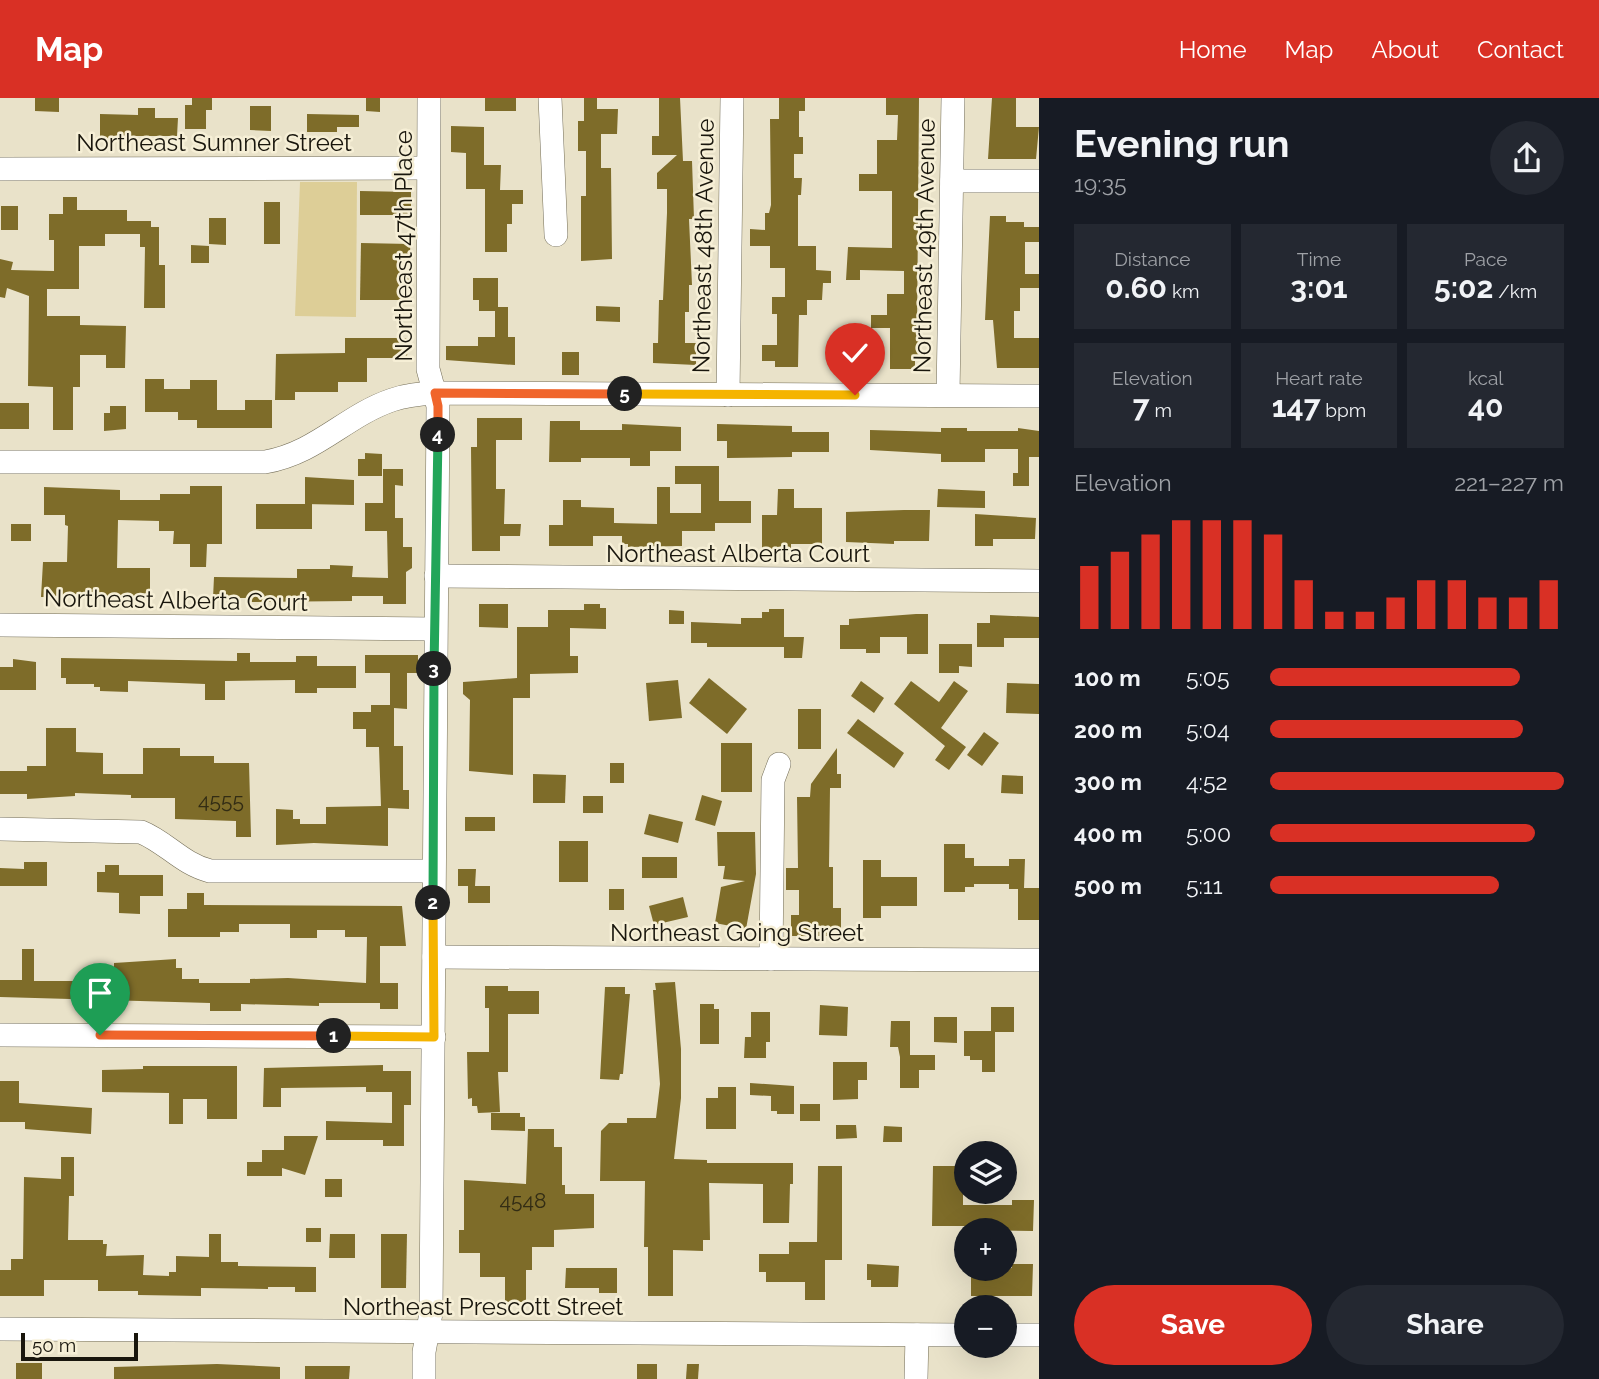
<!DOCTYPE html>
<meta charset="utf-8">
<style>
:root{--surface:#171b24;--page:#242831;--text:#f1f3f6;--muted:#9ea1a6;--accent:#d93025}
body{margin:0;font-family:Raleway,sans-serif;background:var(--page);color:var(--text);height:100vh;display:flex;flex-direction:column;font-size:26px;white-space:nowrap}
*{box-sizing:border-box;margin:0}
p{font-size:23px;color:var(--muted)}
.icon{flex:none;width:38px;height:38px;fill:none;stroke:currentColor;stroke-width:2;stroke-linecap:round;stroke-linejoin:round}
.map{position:relative;flex:1;overflow:hidden}
.side{display:flex;flex-direction:column;background:var(--surface);width:560px}
.side>*{flex:none}
.fabs{position:absolute;left:954px;top:1043px;display:grid;gap:14px}
.fabs a{display:grid;place-items:center;width:63px;height:63px;border-radius:50%;background:var(--surface);box-shadow:0 7px 28px #0002;font-size:35px}
.scale{position:absolute;left:21px;bottom:18px;width:117px;box-sizing:border-box;padding-left:7px;border:4px solid #19160d;border-top:0;font-size:19px;line-height:24px;white-space:nowrap;color:#19160d;-webkit-text-stroke:5px #f6efd6;paint-order:stroke}
.pin{position:absolute;display:grid;place-items:center;width:60px;height:60px;color:#fff;margin:-72px -30px;border-radius:50% 50% 50% 0;rotate:-45deg;box-shadow:0 0 7px #0007}
.pin .icon{rotate:45deg}
.km{position:absolute;width:35px;height:35px;margin:-18px;border-radius:50%;background:#222;color:#fff;font-size:19px;line-height:35px;text-align:center}
.round{display:grid;place-items:center;flex:none;width:74px;height:74px;border-radius:37px;background:var(--page)}
.head{display:flex;align-items:center;justify-content:space-between;height:119px;padding:0 35px}
h1{font-size:38px;font-weight:700;line-height:52px}
.figures{display:grid;grid-template-columns:repeat(3,1fr);gap:10px;height:119px;padding:7px 35px}
.figures div{display:grid;align-content:center;border-radius:0px;background:var(--page);text-align:center}
.figures b{font-size:30px;font-weight:700}
.figures small{font-size:19px;font-weight:400}
.figures p{font-size:19px}
.chart{height:196px;padding:14px 35px}
.chart p{display:flex;justify-content:space-between}
.chart svg{width:100%;height:126px;margin-top:7px;stroke:var(--accent);stroke-width:6}
.primary-button{display:flex;gap:14px;margin-top:auto;padding:14px 35px}
.primary-button a{flex:1;height:80px;border-radius:42px;background:var(--accent);color:#fff;font-size:28px;font-weight:700;line-height:80px;text-align:center}
.primary-button a+a{background:var(--page);color:var(--text)}
ul{padding:0 35px;list-style:none;font-size:23px}
li{display:grid;grid-template-columns:112px 84px 1fr;align-items:center;height:52px}
li i{height:18px;border-radius:9px;background:var(--accent)}
header{display:flex;align-items:center;gap:42px;box-sizing:border-box;height:98px;padding:0 35px;background:var(--accent);color:#fff}
header strong{font-size:33px}
nav{display:flex;gap:38px;margin-inline-start:auto;font-size:24px}
main{display:flex;flex:1;min-height:0}
.map>svg:first-child{display:block}
.green{fill:#ddce97}
.building{fill:#7e6c29}
.lines{fill:none;stroke-linecap:round;stroke-linejoin:round}
.minor-casing{stroke:#736d57;stroke-width:24}
.minor{stroke:#fff;stroke-width:23}
.split-1-casing{stroke:#fff;stroke-width:14}
.split-2-casing{stroke:#fff;stroke-width:14}
.split-3-casing{stroke:#fff;stroke-width:14}
.split-4-casing{stroke:#fff;stroke-width:14}
.split-5-casing{stroke:#fff;stroke-width:14}
.split-6-casing{stroke:#fff;stroke-width:14}
.split-1{stroke:#f0652b;stroke-width:9}
.split-2{stroke:#f5b400;stroke-width:9}
.split-3{stroke:#22a559;stroke-width:9}
.split-4{stroke:#22a559;stroke-width:9}
.split-5{stroke:#f0652b;stroke-width:9}
.split-6{stroke:#f5b400;stroke-width:9}
.labels{text-anchor:middle;dominant-baseline:central;stroke-width:5;stroke-linejoin:round;paint-order:stroke}
.number-label{font-size:21px;fill:#322c14}
.street-label{font-size:24px;fill:#19160d;stroke:#f6efd6}
</style>
<header>
<strong>Map</strong>
<nav><a>Home</a><a>Map</a><a>About</a><a>Contact</a></nav>
</header>
<main>
<div class="map">
<svg width="1039" height="1281" viewBox="0 0 1039 1281">
<rect width="100%" height="100%" fill="#e9e2c9"/>
<path class="green" d="M300,84H357L356,219L295,218Z"/>
<g class="building">
<path d="M35,0H59V14L35,13Z"/>
<path d="M192,0H212V12H206V31H185V7H192Z"/>
<path d="M366,0H380V14L366,13Z"/>
<rect x="485" y="0" width="31" height="13"/>
<path d="M584,0H597V11H618L617,36H601V70H611L612,161L581,163V98H586V53H578V23H584Z"/>
<path d="M659,0H680L683,63H692L694,121H689L692,187H689V214H685V245H696V267L653,265V245H658L659,202H663L667,115V91H657V75L677,57H652V38H659Z"/>
<path d="M779,0H805V13H799V39H803V56H794V80H802L801,97H798V148H816V172L831,173V185H823L822,202H807V217H799L798,269H775V263H762V247H777V216H772V199H785V170H770V148H750V131L765,132V115H769L771,107L770,21H779Z"/>
<path d="M886,0H919L917,234H919V258H915V271H890V230H871V217H887V196H904V173L860,172V182H846L848,149L892,150V93H859V76H877V42H897L898,17H886Z"/>
<path d="M992,0H1016V29H1039L1036,61H988Z"/>
<path d="M250,8H271V33L250,32Z"/>
<path d="M138,10H155V20H178L177,38H116V42H100V16L138,17Z"/>
<path d="M307,16L359,17V29H337V34H307Z"/>
<path d="M451,28L484,29V67H501L500,92H523V106H512V126H507V154H485V91H466V55L451,54Z"/>
<path d="M360,93L411,94V117H360Z"/>
<path d="M63,99H77V112H127V123H151V129H159V167H165V210H144L145,149H140V136H105V148H79V191H47V218H80V227L126,228L125,270H106V257H80V289H73V332H53V289L28,288L29,198L7,190L5,200L0,199V161L13,164L11,172L54,173V142H49V116H63Z"/>
<rect x="264" y="104" width="16" height="42"/>
<rect x="1" y="108" width="17" height="24"/>
<path d="M990,118H1006V124H1024V129H1039V144H1025V176H1039V190H1020V213H1014V240H1039V270H997L993,222H985Z"/>
<path d="M209,120H226V147L209,146Z"/>
<path d="M361,145L410,146L412,202H360Z"/>
<path d="M191,147L209,148V165H191Z"/>
<path d="M473,180H498V209H508V239H515V267L446,262V248H478V239H495V213H479V202H473Z"/>
<path d="M596,208L620,209V224L596,223Z"/>
<path d="M345,240H408L407,260H367V284H338V294H295V302H275L276,256L345,255Z"/>
<rect x="562" y="254" width="17" height="23"/>
<path d="M145,281H164V291H190V282H217V312H245V302H272V330H197V322H178V314H145Z"/>
<rect x="0" y="305" width="29" height="26"/>
<path d="M110,308H126V331L104,333V315H110Z"/>
<path d="M477,320H522V342H496V391H505L504,426H521L520,438H500V453H472L471,349H477Z"/>
<path d="M550,323H580V332H622V326L681,329V353H650V368H630V360H581V364H549Z"/>
<path d="M717,326L792,328V334H829V354H792V359L727,360V343H717Z"/>
<path d="M941,330H967V333H1018V330L1039,333V359H1029V388H1013V375H1018V351H985V364H941V356L870,352V332L941,334Z"/>
<path d="M365,355L382,356V378H358V361H365Z"/>
<path d="M675,368H719V403H751V425H715V433H682V448L628,449V446H622V438H593V448H549V427H563V402H581V409L614,410V425L657,426V389H670V415H701V386H675Z"/>
<path d="M383,371H403V388L395,387V420H403V449H412V470L406,474V506H383V498H352V503L249,504V500H213L214,479L297,480V471H330V467L353,468L352,479L388,480L387,433H365V405H383Z"/>
<path d="M305,379L354,382V407L305,406Z"/>
<path d="M190,388H222V446H207L206,469H190V446H173L174,433H159V423L118,422L117,470H150V498L41,499L43,464H67L68,428L65,427V417H44V389L120,392V402H160V396H190Z"/>
<path d="M778,391H794V410H822V446H791V451H762V417H777Z"/>
<path d="M938,391L985,393V410L937,409Z"/>
<rect x="256" y="406" width="56" height="25"/>
<path d="M904,412H930L929,443H894V446L846,444V414Z"/>
<path d="M975,416L1036,420L1035,441H993V448H975Z"/>
<rect x="11" y="426" width="20" height="17"/>
<path d="M479,506H508V530L479,529Z"/>
<path d="M584,506H600V510H606V531L570,530V558H578V575L530,576V600H513V677L469,673L470,602L463,596V584L517,580V529H548V512H584Z"/>
<path d="M769,511H784V549H707V545H691V524L741,526V520H762V514H769Z"/>
<path d="M669,512L684,513V526H669Z"/>
<path d="M916,516H928V556H907V539H880V555H866V551H840V527H849V521Z"/>
<path d="M990,517L1039,519V540H1004V549H977V525H990Z"/>
<path d="M784,539H804L802,560H784Z"/>
<path d="M939,546H972V569L959,568V575H939Z"/>
<path d="M237,555H250V564H296V558H317V568H356V590H317V595H295V582L225,583V602H205V586L128,583V594L100,593V589H94V586H66V580H61V560L237,563Z"/>
<path d="M365,557H418V575H407V611L394,610V648H403V692H409V711L388,710V748L314,745L276,747V711L293,712V721H300V726H326V709L381,708L379,649H366V631H353V614H371V607H390V575H365Z"/>
<path d="M13,561L36,564V592H0V569H13Z"/>
<path d="M709,580L747,611L727,636L689,605Z"/>
<path d="M678,582L682,620L649,623L646,585Z"/>
<path d="M861,583L884,600L874,615L851,598Z"/>
<path d="M911,583L939,604L954,583L968,593L941,630L966,649L949,672L935,662L945,648L894,606Z"/>
<path d="M1007,585L1039,586V616L1006,615Z"/>
<rect x="798" y="611" width="23" height="40"/>
<path d="M858,621L904,655L894,670L847,635Z"/>
<path d="M46,630H76V654L103,655V676H143V650H180V658H214V665H249L251,739H236V723L175,721V700H131V697L75,695V698L27,701V696H0V673H27V668H46Z"/>
<path d="M984,634L999,645L982,668L967,657Z"/>
<rect x="721" y="645" width="31" height="49"/>
<path d="M837,650V676H841V690H830L829,769H833V810H841V838H791V817H799V792H786V770H798L797,699H810L811,686Z"/>
<rect x="610" y="665" width="14" height="20"/>
<path d="M533,676L566,677L565,705H533Z"/>
<path d="M1002,677L1023,678V696L1001,695Z"/>
<path d="M702,697L722,703L715,728L695,722Z"/>
<rect x="583" y="698" width="20" height="17"/>
<path d="M649,716L683,724L678,745L644,736Z"/>
<rect x="465" y="719" width="30" height="14"/>
<path d="M717,734H755L756,776L746,831L715,825L721,789L745,783L723,781L725,768H718Z"/>
<rect x="559" y="743" width="29" height="41"/>
<path d="M944,746H965V760H974V768H1009V761H1025L1024,790H1039V822H1018V791H1009V786H974V789H965V794H944Z"/>
<rect x="642" y="759" width="35" height="21"/>
<path d="M863,762H881V779H917V808H881V820H863Z"/>
<path d="M24,764H47V788H0V770L24,771Z"/>
<path d="M105,767H119V777H163V798H140V816L119,815V795L97,794V774H105Z"/>
<path d="M458,771H476L475,788H490V805H468V788H458Z"/>
<rect x="609" y="791" width="15" height="21"/>
<path d="M187,795H204V807L402,808L406,848H380V885H398V911H380V905H319V908L241,906V913H210V905L0,899V882H22V851H34V883H103V875H114V865L176,861V870H182V881H199V885H250V881L288,880L366,885L367,839H345V832H317V840H290V826H239V834H220V839H168V811H187Z"/>
<path d="M683,799L688,819L654,827L649,808Z"/>
<path d="M675,884L681,951V1000L674,1061L707,1062V1065H793V1086H790L789,1125H763V1086L709,1085L710,1142H703V1153L673,1152V1198H648V1149H644L645,1083H600L601,1033L609,1025H627V1020H656L660,986L653,892H656L655,885Z"/>
<path d="M485,888H508V893H539V916H508V974H498L500,1014L478,1015L477,1008H472V1000L468,1001L467,954H489V910H485Z"/>
<path d="M605,889H625V896H630L623,976H620L619,982L600,981Z"/>
<path d="M700,906H714V911H719V946H700Z"/>
<path d="M820,907L848,909L847,938L819,937Z"/>
<path d="M991,909H1014V934H995V974H982V962H970V958H964V933H991Z"/>
<path d="M751,914H770V944H766V960H744L745,939H751Z"/>
<path d="M934,919H957V945L934,944Z"/>
<path d="M891,923H910V957H935V972H919V990H900V959L898,949H890Z"/>
<path d="M833,964H867V982H858V1001L833,1002Z"/>
<path d="M383,967V973H411V1007H404V1048H383V1042H326V1023L392,1025V994H366V989L281,990V1009H263L264,970Z"/>
<path d="M143,968H237V1021H207V1001H183V1026H169V995L102,994V972L143,971Z"/>
<path d="M0,983H19V1005L92,1010L91,1036L25,1031V1024H0Z"/>
<path d="M750,985L794,988V1016H777V1013H771V998L750,997Z"/>
<path d="M718,989H736V1031H706V1000H718Z"/>
<rect x="800" y="1006" width="20" height="17"/>
<path d="M491,1015H520V1019H525V1033L491,1032Z"/>
<path d="M836,1027H856L857,1040L836,1041Z"/>
<path d="M884,1028L902,1029V1044H883Z"/>
<path d="M528,1031H554V1049H562V1087H565V1096H594V1130L554,1132V1149H532V1172H526V1204H505V1179H480V1155H459V1132H464V1082L526,1086Z"/>
<path d="M284,1038H318L305,1077L282,1070V1078H247V1064H262V1052H284Z"/>
<path d="M61,1059H74V1098H69L68,1142H103V1146H107L106,1158L144,1157L143,1177L169,1178V1174H176V1158L209,1159V1136H221V1164H238V1168L316,1169V1194H295V1189H268V1191L201,1190V1198L138,1197V1193H98V1182H44V1198H0V1172H11V1161H23L24,1079L61,1081Z"/>
<path d="M818,1068H842V1162H825V1202H805V1184H766V1174H759V1156H789V1144H817Z"/>
<path d="M933,1068H963V1107H1012V1102H1034L1033,1133L965,1132V1128H932Z"/>
<rect x="325" y="1081" width="17" height="18"/>
<rect x="306" y="1130" width="15" height="14"/>
<path d="M330,1136H355V1160H329Z"/>
<path d="M381,1136H407L406,1190H381Z"/>
<path d="M867,1166L899,1168L898,1189H871V1182H867Z"/>
<path d="M1012,1166H1033L1032,1198H971V1171H1004L1012,1170Z"/>
<path d="M566,1170H617V1195H599V1190H565Z"/>
<rect x="16" y="1265" width="26" height="16"/>
<path d="M217,1266L280,1269V1281H114V1269Z"/>
<rect x="637" y="1266" width="20" height="15"/>
<path d="M687,1266H699L698,1281H686Z"/>
<path d="M305,1268H350L349,1281H305Z"/>
</g>
<g class="lines">
<g class="minor-casing">
<g id="minor">
<path d="M550,0L556,137"/>
<path d="M0,71L428,70"/>
<path d="M952,83H1039"/>
<path d="M728,297L732,0"/>
<path d="M948,297L953,0"/>
<path d="M0,364H265C317,355 345,318 392,302C406,297 420,296 435,295L1039,298"/>
<path d="M436,478L1039,483"/>
<path d="M0,527L435,531"/>
<path d="M0,731L141,734C166,744 182,766 210,773H432"/>
<path d="M434,859L1039,862"/>
<path d="M771,861L773,682L779,666"/>
<path d="M0,937L434,939"/>
<path d="M0,1231L966,1237"/>
<path d="M1004,1237H1039"/>
<path d="M424,1281V1254L431,1215L438,308L428,271L429,0"/>
<path d="M916,1281L917,1237"/>
</g>
</g>
<use href="#minor" class="minor"/>
</g>
<g class="lines">
<g class="split-1-casing">
<path id="split-1" d="M100,937L334,938"/>
</g>
<g class="split-2-casing">
<path id="split-2" d="M334,938L434,939L433,805"/>
</g>
<g class="split-3-casing">
<path id="split-3" d="M433,805L434,571"/>
</g>
<g class="split-4-casing">
<path id="split-4" d="M434,571L438,337"/>
</g>
<g class="split-5-casing">
<path id="split-5" d="M438,337V308L435,295L625,296"/>
</g>
<g class="split-6-casing">
<path id="split-6" d="M625,296L855,297"/>
</g>
<use href="#split-1" class="split-1"/>
<use href="#split-2" class="split-2"/>
<use href="#split-3" class="split-3"/>
<use href="#split-4" class="split-4"/>
<use href="#split-5" class="split-5"/>
<use href="#split-6" class="split-6"/>
</g>
<g class="labels">
<g class="number-label">
<text x="221" y="702">4555</text>
<text x="523" y="1102">4548</text>
</g>
<g class="street-label">
<text x="214" y="44">Northeast Sumner Street</text>
<text transform="translate(403 148) rotate(-90)">Northeast 47th Place</text>
<text transform="translate(703 148) rotate(-89)">Northeast 48th Avenue</text>
<text transform="translate(924 148) rotate(-89)">Northeast 49th Avenue</text>
<text x="738" y="455">Northeast Alberta Court</text>
<text transform="translate(176 502) rotate(1)">Northeast Alberta Court</text>
<text x="737" y="834">Northeast Going Street</text>
<text x="483" y="1208">Northeast Prescott Street</text>
</g>
</g>
</svg>
<div class="fabs">
<a><svg class="icon" aria-label="layers" viewBox="0 0 24 24"><path d="M12 4l9 5-9 5-9-5zM3 14l9 5 9-5"/></svg></a>
<a>+</a>
<a>−</a>
</div>
<div class="scale">50 m</div>
<div class="pin" style="left:100px;top:937px;background:#1e9e55"><svg class="icon" aria-label="arrive" viewBox="0 0 24 24"><path d="M6 21V4h12l-3 4 3 4H6"/></svg></div>
<div class="pin" style="left:855px;top:297px;background:#d93025"><svg class="icon" aria-label="check" viewBox="0 0 24 24"><path d="M5 12l5 5 9-10"/></svg></div>
<b class="km" style="left:334px;top:938px">1</b>
<b class="km" style="left:433px;top:805px">2</b>
<b class="km" style="left:434px;top:571px">3</b>
<b class="km" style="left:438px;top:337px">4</b>
<b class="km" style="left:625px;top:296px">5</b>
</div>
<section class="side">
<div class="head"><div><h1>Evening run</h1><p>19:35</p></div><a class="round"><svg class="icon" aria-label="share" viewBox="0 0 24 24"><path d="M12 15V3M7 8l5-5 5 5M5 13v7h14v-7"/></svg></a></div>
<div class="figures">
<div><p>Distance</p><b>0.60<small> km</small></b></div>
<div><p>Time</p><b>3:01</b></div>
<div><p>Pace</p><b>5:02<small> /km</small></b></div>
</div>
<div class="figures">
<div><p>Elevation</p><b>7<small> m</small></b></div>
<div><p>Heart rate</p><b>147<small> bpm</small></b></div>
<div><p>kcal</p><b>40</b></div>
</div>
<div class="chart"><p><span>Elevation</span>221–227 m</p>
<svg viewBox="0 0 160 44" preserveAspectRatio="none"><path d="M5 44V22M15 44V17M25 44V11M35 44V6M45 44V6M55 44V6M65 44V11M75 44V27M85 44V38M95 44V38M105 44V33M115 44V27M125 44V27M135 44V33M145 44V33M155 44V27"/></svg>
</div>
<ul>
<li><b>100 m</b>5:05<i style="width:85%"></i></li>
<li><b>200 m</b>5:04<i style="width:86%"></i></li>
<li><b>300 m</b>4:52<i style="width:100%"></i></li>
<li><b>400 m</b>5:00<i style="width:90%"></i></li>
<li><b>500 m</b>5:11<i style="width:78%"></i></li>
</ul>
<div class="primary-button"><a>Save</a><a>Share</a></div>
</section>
</main>
